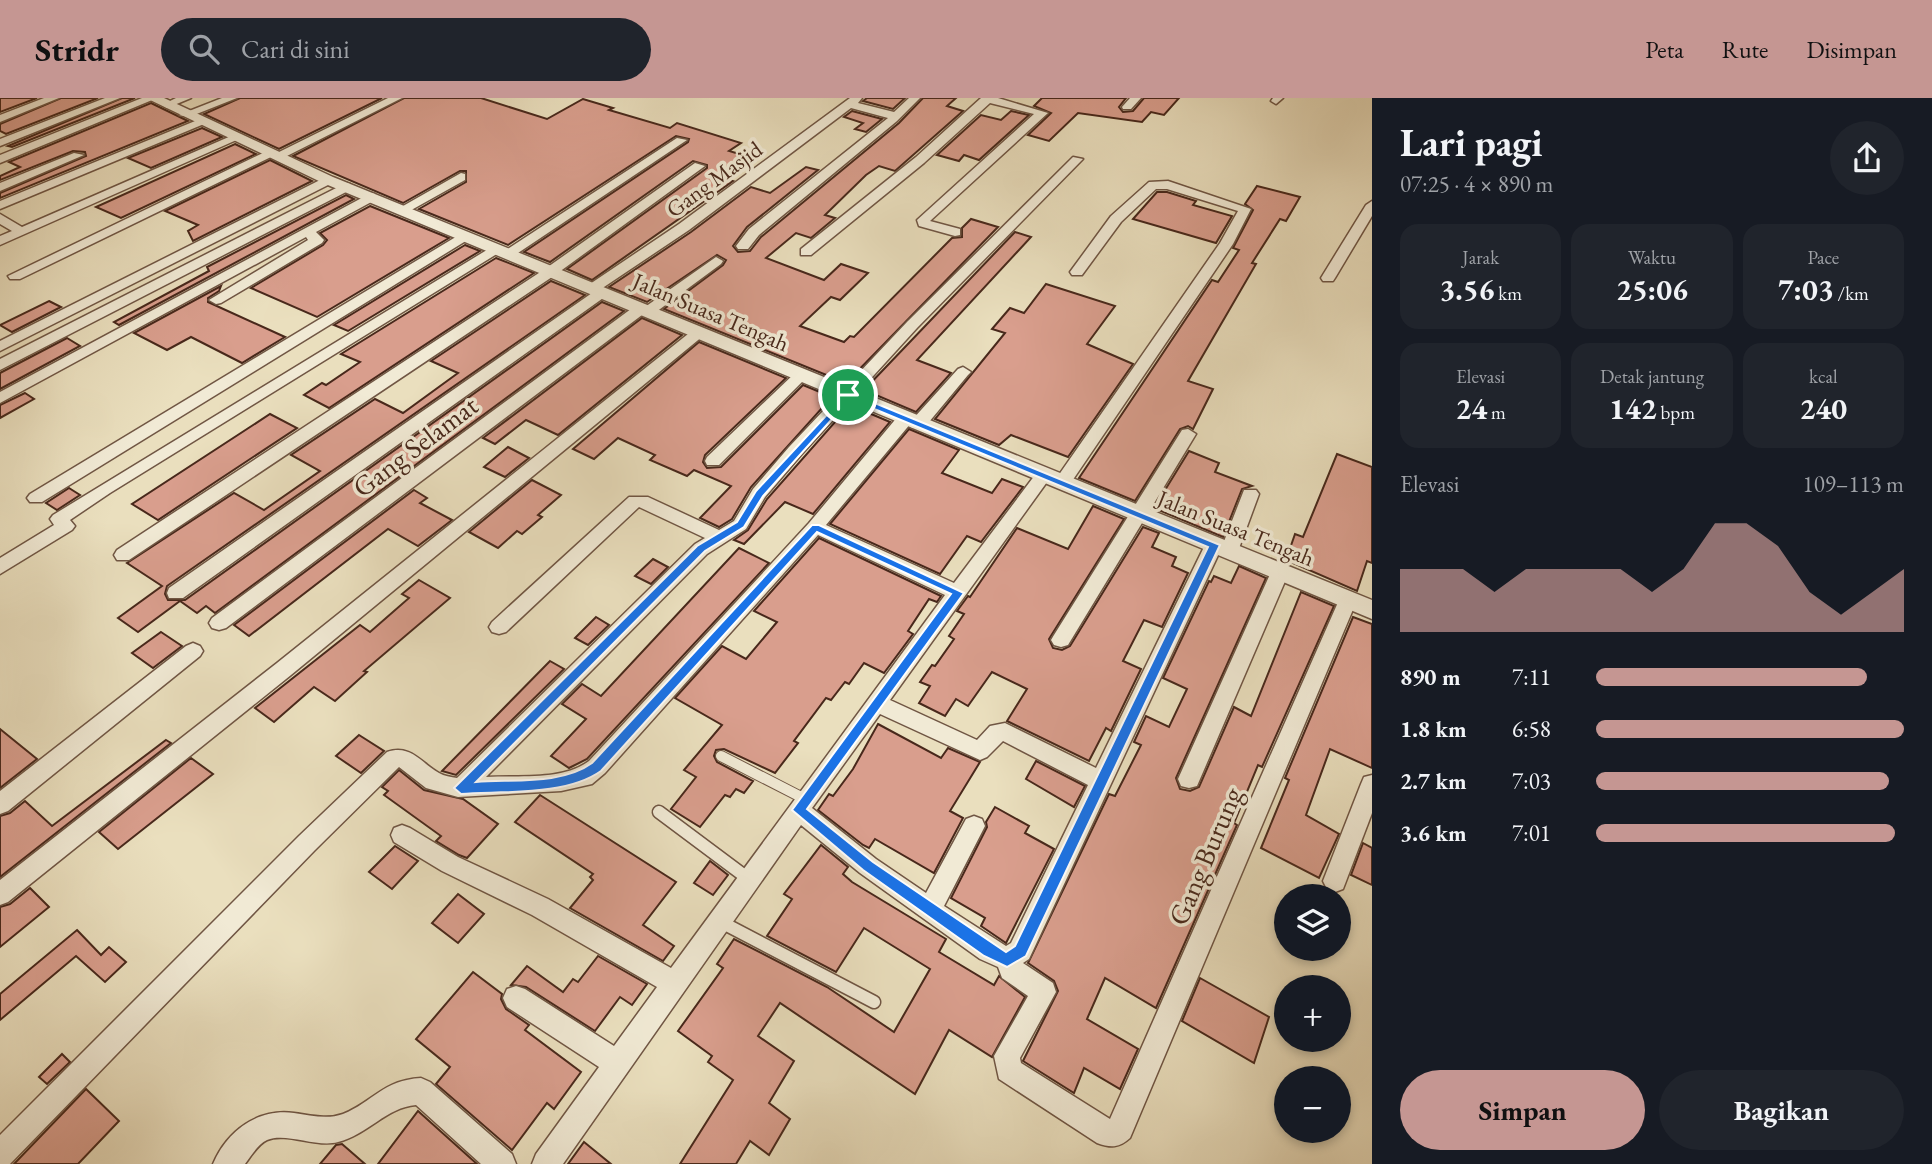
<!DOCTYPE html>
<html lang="id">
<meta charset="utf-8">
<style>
:root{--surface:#171b24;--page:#20242c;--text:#f1f3f6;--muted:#9ea1a6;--accent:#c59692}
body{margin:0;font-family:"EB Garamond",serif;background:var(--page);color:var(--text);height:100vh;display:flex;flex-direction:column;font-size:26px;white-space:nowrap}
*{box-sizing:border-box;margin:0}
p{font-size:23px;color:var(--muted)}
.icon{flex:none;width:38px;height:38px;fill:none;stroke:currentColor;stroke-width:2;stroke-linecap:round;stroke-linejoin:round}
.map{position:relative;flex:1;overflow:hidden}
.panel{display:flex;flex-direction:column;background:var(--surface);width:560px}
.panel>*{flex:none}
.controls{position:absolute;left:1274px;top:786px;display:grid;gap:14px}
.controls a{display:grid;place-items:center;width:77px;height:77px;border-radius:50%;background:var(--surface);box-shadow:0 4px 10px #0003;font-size:35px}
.pin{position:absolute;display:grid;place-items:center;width:60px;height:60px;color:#fff;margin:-30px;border:4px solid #fff;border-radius:50%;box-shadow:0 2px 7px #0007}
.round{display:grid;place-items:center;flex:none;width:74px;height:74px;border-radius:37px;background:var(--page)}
.overview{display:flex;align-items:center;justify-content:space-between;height:119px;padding:0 28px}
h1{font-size:38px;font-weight:700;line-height:52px}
.metrics{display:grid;grid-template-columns:repeat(3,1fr);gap:10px;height:119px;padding:7px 28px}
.metrics div{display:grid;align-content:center;border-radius:18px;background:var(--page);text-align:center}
.metrics b{font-size:30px;font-weight:700}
.metrics small{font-size:19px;font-weight:400}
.metrics p{font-size:19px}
.chart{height:196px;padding:14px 28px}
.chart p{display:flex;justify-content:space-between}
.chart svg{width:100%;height:126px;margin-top:7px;fill:var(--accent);opacity:.7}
.cta{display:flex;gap:14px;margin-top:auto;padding:14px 28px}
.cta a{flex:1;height:80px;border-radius:42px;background:var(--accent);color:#111;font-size:28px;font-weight:700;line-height:80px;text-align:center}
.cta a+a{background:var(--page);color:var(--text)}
ul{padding:0 28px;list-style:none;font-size:23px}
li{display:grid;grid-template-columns:112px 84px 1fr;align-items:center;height:52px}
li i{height:18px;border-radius:9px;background:var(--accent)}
header{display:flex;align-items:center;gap:42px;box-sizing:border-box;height:98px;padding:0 35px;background:var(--accent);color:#111}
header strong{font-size:33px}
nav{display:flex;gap:38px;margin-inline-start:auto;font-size:24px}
.search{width:490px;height:63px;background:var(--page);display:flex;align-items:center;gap:18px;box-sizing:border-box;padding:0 24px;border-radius:38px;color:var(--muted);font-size:26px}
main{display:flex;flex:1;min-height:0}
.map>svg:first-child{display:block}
.building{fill:#d99e8d;stroke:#48281b;stroke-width:2}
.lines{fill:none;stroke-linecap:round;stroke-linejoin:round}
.service-far1-casing{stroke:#705644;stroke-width:12}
.service-casing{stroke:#705644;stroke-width:15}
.minor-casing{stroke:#705644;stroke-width:3}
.tertiary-casing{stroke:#705644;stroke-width:3}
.service-far1{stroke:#f1ead5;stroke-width:10}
.service{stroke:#f1ead5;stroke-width:12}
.minor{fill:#f1ead5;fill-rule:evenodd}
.tertiary{fill:#f1ead5;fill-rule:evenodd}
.route{fill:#1a73e8;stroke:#fff;stroke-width:2;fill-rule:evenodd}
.labels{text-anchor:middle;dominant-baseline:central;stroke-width:7;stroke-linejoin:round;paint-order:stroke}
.far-street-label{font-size:23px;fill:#48281b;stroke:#f1ead5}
.street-label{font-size:28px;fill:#48281b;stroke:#f1ead5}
</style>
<header>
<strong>Stridr</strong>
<div class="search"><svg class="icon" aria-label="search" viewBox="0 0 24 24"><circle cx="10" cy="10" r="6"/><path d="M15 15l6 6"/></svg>Cari di sini</div>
<nav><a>Peta</a><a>Rute</a><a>Disimpan</a></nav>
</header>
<main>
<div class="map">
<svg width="1372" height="1066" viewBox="0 0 1372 1066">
<rect width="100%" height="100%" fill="#eadfbe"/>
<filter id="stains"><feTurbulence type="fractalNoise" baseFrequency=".00286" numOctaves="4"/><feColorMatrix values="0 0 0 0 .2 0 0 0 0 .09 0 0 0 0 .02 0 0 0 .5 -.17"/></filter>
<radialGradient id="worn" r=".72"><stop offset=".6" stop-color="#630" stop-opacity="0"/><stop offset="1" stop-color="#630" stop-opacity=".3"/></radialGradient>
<g class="building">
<path d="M0,0H37L0,14Z"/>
<path d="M61,0H98L6,36L0,33V26Z"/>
<path d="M122,0H135L12,49L8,48Z"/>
<path d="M240,0H382L279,51L204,16Z"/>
<path d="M404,0H481L547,21L583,1L613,10L609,12L670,30L677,25L741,45L729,53L746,58L718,78L733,83L592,182L567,171L707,70V67L693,63L550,164L524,154L688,44L689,41L676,38L508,147L419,111L466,84V73H460L403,105L293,58Z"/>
<path d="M867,0H905L893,11L863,3Z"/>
<path d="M923,0H956L947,8L963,13L895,73L879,68L866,77L825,117L835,120L811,140L796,135L766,160L824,182L841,166L868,175L840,202L831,199L800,228L844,244L850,238L854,239L952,140L962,139V130L971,121L998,129L846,285L664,211L723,167L726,162L717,157L647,204L609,189L691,134L751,89L770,95L806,69L818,72L747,129L733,148L738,154L750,153L761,139L899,25Z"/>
<path d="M1042,0H1126L1119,9L1123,14L1133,13L1144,0H1179L1164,17L1151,14L1142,24L1078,15L1049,43L1028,37L1051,15L1034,8Z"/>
<path d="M151,5L188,23L0,100V95L86,58L85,54L73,53L0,82V78L20,69L9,64Z"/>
<path d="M852,13L882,21L866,34L855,31L863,25L844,19Z"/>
<path d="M1011,13L1029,17L979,62L964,57L959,63L937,57L981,17L1001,22Z"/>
<path d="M202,30L222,39L151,70L128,60Z"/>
<path d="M235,46L256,56L121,120L96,109Z"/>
<path d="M270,62L312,83L193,143L188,133L198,127L165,113Z"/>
<path d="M1257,88L1300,99L1286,123L1280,121L1252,165L1256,166L1188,283L1213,291L1193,331L1188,328L1180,331L1135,403L1079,380L1212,182L1218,184L1239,152L1233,150L1253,112L1245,106Z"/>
<path d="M1157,94H1167L1196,103L1193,107L1232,118L1216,145L1133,121Z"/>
<path d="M346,97L354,101L119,227L114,224L209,173L207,169Z"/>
<path d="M370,108L449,140L317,219L251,190L323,147L327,142L320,135Z"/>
<path d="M1015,134L1031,139L917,262L951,275L916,314L864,292Z"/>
<path d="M465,147L480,153L348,233L334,227Z"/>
<path d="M496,160L534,175L329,310L304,297L322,285L326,287L360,264L341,256Z"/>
<path d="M551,183L585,197L167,488L165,496L168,502H185L602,204L624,213L215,515L206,508L197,515L180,503L138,534L118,520L162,488L127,465L234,395L264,412L320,373L291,357L375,301L403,315L458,275L431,263Z"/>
<path d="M1046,186L1115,208L1087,246L1133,266L1068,359L1011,337L999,347L935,321L1005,235L992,231L1010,210L1024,215Z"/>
<path d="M221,188L219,193L208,200V204L285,239L242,265L191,239L167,252L134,235Z"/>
<path d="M49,203L61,209L12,234L0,227Z"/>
<path d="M642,220L682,237L558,337L526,322L495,346L483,340Z"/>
<path d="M67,240L80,248L0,291V275Z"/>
<path d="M699,244L786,280L705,357L703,364L707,370L721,369L803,287L832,299L751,389L732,421L719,429L700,420L731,388L694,372L687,378L650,362L655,357L618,340L594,361L573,351Z"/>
<path d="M25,295L34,301L0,320V307Z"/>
<path d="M850,307L890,324L813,416L785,404L744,446L734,442L748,432L767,401Z"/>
<path d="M270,316L297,330L158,422L132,406Z"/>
<path d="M909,331L959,352L942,375L992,395L1002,381L1023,389L981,444L967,438L940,476L830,426Z"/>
<path d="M508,349L529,360L505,379L484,369Z"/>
<path d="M1189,353L1219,365L1215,374L1252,388L1242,391L1223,439L1154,410Z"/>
<path d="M1337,356L1372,369V465L1367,463L1357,493L1286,462L1295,436L1303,439Z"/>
<path d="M532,382L561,397L538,417L542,419L522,436L517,433L498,450L469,434Z"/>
<path d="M69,390L80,397L57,412L46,405Z"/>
<path d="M414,392L427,400L420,405L452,422L418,448L388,431L249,538L234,527Z"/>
<path d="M1093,408L1124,421L1049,541L1053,550L1062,552L1070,548L1143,429L1159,435L1152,449L1176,459L1172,468L1188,475L1162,529L1144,522L1123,563L1141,571L1111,633L1106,630L1089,663L1007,623L1027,591L992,574L968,608L956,601L945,618L919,605L930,588L920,584L932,567L935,568L954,541L949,538L964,516L957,513L968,498L970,499L1017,430L1068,451Z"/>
<path d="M819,440L941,498L937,504L929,501L908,533L913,536L884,575L864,565L849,586L845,584L831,602L826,600L794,643L798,645L775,675L724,651L716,652L714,658L717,664L753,683L744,695L736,691L730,699L725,697L700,729L671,711L696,679L684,672L722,627L675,600L722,548L746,561L777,524L754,513Z"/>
<path d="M739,450L769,465L587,661L569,670L551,658L586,621L562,606L582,586L601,598Z"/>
<path d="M653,461L668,469L651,486L635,478Z"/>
<path d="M1239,468L1266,480L1176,680L1180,691L1190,693L1199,689L1234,609L1251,618L1301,494L1334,508L1262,669L1258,667L1234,725L1237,727L1156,910L1105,880L1087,921L1138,951L1120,991L1084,970L1074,995L1023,963L1058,893L1054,883L1028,865L1109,696L1115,698L1141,647L1134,644L1146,618L1169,629L1187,591L1163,580L1209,483L1211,484L1214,478L1231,485Z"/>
<path d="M419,482L450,500L364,573L367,574L335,603L314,589L274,624L255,610L360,527L370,534L409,500L402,496Z"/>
<path d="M596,519L609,527L588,547L575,540Z"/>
<path d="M1353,519L1372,526V670L1330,651L1306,717L1339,736L1319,780L1261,750L1289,682L1285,680Z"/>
<path d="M161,534L182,548L153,570L132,555Z"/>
<path d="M550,563L564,571L456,677L442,673Z"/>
<path d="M878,626L941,660L948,650L980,664L950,713L963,720L934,775L875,741L869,750L863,747L818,712L829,696L833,698L853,671Z"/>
<path d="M0,631L37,661L0,690Z"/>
<path d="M359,637L384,653L361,675L336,658Z"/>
<path d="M166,642L171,645L0,779V718L10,715L25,703L52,728Z"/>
<path d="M191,660L213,676L118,751L99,734Z"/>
<path d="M1036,663L1085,688L1074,709L1026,681Z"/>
<path d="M399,672L424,692L463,701L498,726L467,760L459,757L436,743L441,738L384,697L388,693L382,689Z"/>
<path d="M540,697L676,784L643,827L674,848L663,863L570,810L593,782L590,779L593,776L515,724Z"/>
<path d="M995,709L1029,728L1025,735L1054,751L1006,845L981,828L985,820L951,800L987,729L986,724Z"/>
<path d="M1363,745L1372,750V787L1351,777Z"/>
<path d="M821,747L848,769L843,776L852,784L946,841L939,854L994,887L999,878L1025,899L992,959L949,932L915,996L780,905L758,938L794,963L769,1005L790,1021L769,1057L750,1043L736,1066H680L733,982L708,964L712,958L678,933L723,870L717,866L734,841L827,889L894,934L930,871L864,830L836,874L767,838L792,801L784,796Z"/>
<path d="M395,748L418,763L392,791L369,774Z"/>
<path d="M710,763L728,777L713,797L694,785Z"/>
<path d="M30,790L49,809L0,849V809L10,806Z"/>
<path d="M458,796L484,816L458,845L432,825Z"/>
<path d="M77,832L101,857L109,849L126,864L105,884L76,858L0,922V896Z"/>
<path d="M598,858L647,886L632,907L620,899L595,933L526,889L511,887L527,868L563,894L573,881L578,884Z"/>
<path d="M473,874L502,896L501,901L506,911L529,927L525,932L581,974L554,1011L547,1005L512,1052L436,986L450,969L416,941Z"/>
<path d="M1200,880L1269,919L1254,965L1182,923Z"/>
<path d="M62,956L70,964L47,986L39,979Z"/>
<path d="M86,991L119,1023L78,1066H14Z"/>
<path d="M418,1013L477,1066H378Z"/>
<path d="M584,1044L611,1066H568Z"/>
<path d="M342,1046L365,1066H320L336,1047Z"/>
</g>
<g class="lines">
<g class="service-far1-casing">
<path id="service-far1" d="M721,658L805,701"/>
</g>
<g class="service-casing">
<g id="service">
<path d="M802,699L806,701"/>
<path d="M659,714L750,782"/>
<path d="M721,824L874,904"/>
</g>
</g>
<g class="minor-casing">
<g id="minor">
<path d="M44,0H59L0,24V17Z"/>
<path d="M105,0H120L0,48V41Z"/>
<path d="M142,0H157L0,65V57Z"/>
<path d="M176,0H191L167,10L162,7Z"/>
<path d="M222,0H237L189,19L179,17Z"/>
<path d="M388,0H402L281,61L271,59L20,181H10L8,178L265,54L275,56Z"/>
<path d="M850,0H862L858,5L894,14L909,0H920L897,23L759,137L748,151H738L736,148L749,131L888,20L851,10L689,132L601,191L608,195L606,198L183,500H169L167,495L169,490L592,195L585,191L587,188L679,126Z"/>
<path d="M981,0H998L1048,15L930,123L960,131V137L955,138L919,128L917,122L1034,16L990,5L924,65L811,157H801V151L916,59Z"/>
<path d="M1130,0H1141L1131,11H1123L1122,9Z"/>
<path d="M1273,0H1283L1276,6L1271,3Z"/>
<path d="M200,21L206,24L204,26L0,111V103Z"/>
<path d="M231,38L241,40L0,147V138L12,133L0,126V116L22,129Z"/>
<path d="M677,40L687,42L512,159L507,160L500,156Z"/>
<path d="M74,55L84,57L0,93V85Z"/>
<path d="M1073,59L1083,61L917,230L801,357L765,399L746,431L707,456L486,679C518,677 563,683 589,663L809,425L899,317H911L913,321L911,325L826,427L954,485L1038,373L1044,371L1052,377L890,602L977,642L990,628L1005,625L1096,670L1205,447L1208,442L1214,441L1223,446L1244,392H1256L1259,396L1238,453L1235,458H1223L1220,453L1029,861L1023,865L1053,885L1056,894L1020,960L1021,965L1110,1021L1339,502L1341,497H1355L1357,502L1130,1040C1119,1050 1111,1050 1097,1045L999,981L994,958L1028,898L1002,880L998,869L980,861L860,775L801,727L563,1066H532L536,1056L599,969L507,909L503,900L507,891L516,888L525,891L614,948L657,889L532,817L442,773L394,744L391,737L394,730L402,727L410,730L458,759L548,801L671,870L945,497L818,437L605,675L592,686L561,693L458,699L426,690L399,669L315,752L10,1066H0V1037L299,738L387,654C411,646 421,665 439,675C444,678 451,679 457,680L695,446L705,440L639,409L506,534L499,536L492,534L489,529L492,524L629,399H648L719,432L734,423L753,391L789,349L907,224ZM880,616L980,662L987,659L1003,643L1088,687L1011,845L1006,848L944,808L985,728L982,721L974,718L966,721L926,795L876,761L812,710Z"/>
<path d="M695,65L705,68L555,177L129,462H117L114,457L117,452L545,171Z"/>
<path d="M461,75L465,76V82L406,115H398L396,112Z"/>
<path d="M328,78L334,82L332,85L0,253V243Z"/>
<path d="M1168,83L1251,111L1233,146L1068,389H1056L1054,385L1056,381L1220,145L1238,113L1167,91H1156L1121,124L1082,177H1072L1070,174L1111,118L1149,84Z"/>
<path d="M346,85L350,86V92L0,272V261Z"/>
<path d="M371,95L375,96V102L316,134L324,142L322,145L221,205L216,206L209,202L308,142L306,139L0,305V294Z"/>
<path d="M1372,103V118L1335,180L1333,183H1323L1321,180L1366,107Z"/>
<path d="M464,134L470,138L469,141L42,404H30L27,400L30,396Z"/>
<path d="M495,147L500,148V154L110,395L70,422L75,428L72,432L0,476V460L54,427L50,421L53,417Z"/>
<path d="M716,159L723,163L721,166L652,217H642L226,530L219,532L212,530L209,525L212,520L635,208L645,209Z"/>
<path d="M698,231L705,235L703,238L291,577L8,804L0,807V782L277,565L693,232Z"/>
<path d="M963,269L971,274L968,277L924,330H912L910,326L912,322L958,271Z"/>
<path d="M800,273L805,275L808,278L719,367H707L705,363L707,359L795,275Z"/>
<path d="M1188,331L1196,336L1068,547L1061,549L1054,547L1051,542L1054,537L1182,332Z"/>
<path d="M1280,467L1286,469L1289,474L1200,681L1197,688L1189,690L1181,688L1178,681L1271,474L1274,469Z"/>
<path d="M193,545L200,548L203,553L200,558L8,713L0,716V693L186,548Z"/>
<path d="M1372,677V715L1343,791L1335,794L1327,791L1323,783L1361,686L1364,679Z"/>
<path d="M421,980L430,984L512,1056L516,1066H481L416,1007C387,1009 367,1037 338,1044C317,1050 286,1034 267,1042C258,1046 251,1058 245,1066H213C227,1033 258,1010 294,1015C310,1017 327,1022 343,1016C373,1004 383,982 421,980Z"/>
</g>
</g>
<g class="tertiary-casing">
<path id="tertiary" d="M146,0H164L333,79L1372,502V521L323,85Z"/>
</g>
<use href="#service-far1" class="service-far1"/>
<use href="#service" class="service"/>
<use href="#minor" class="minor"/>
<use href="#tertiary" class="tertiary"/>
</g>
<path class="route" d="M848,294L1220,447L1026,858L1007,869L984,858L863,772L792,712L951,496L817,434L601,673C566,698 503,693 461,696L454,690L697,448L737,424L756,393ZM850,301L1208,449L1015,848L1006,854L873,764L807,711L964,495L819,427H812L592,665C562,687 512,681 476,684L705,453L744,429L763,398Z"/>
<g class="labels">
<g class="far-street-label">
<text transform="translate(714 81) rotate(-36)">Gang Masjid</text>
<text transform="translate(711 214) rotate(23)">Jalan Suasa Tengah</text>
<text transform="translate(1236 430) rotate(22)">Jalan Suasa Tengah</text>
</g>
<g class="street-label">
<text transform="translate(415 348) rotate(-37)">Gang Selamat</text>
<text transform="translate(1205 758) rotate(-67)">Gang Burung</text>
</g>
</g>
<rect width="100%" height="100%" filter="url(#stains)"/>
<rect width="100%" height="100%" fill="url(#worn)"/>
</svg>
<div class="controls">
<a><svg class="icon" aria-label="layers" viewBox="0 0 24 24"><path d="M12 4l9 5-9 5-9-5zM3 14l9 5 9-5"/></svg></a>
<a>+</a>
<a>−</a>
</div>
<div class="pin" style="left:848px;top:297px;background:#1e9e55"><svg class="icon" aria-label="arrive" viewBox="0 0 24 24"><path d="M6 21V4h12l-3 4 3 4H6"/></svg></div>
</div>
<section class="panel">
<div class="overview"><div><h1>Lari pagi</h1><p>07:25 · 4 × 890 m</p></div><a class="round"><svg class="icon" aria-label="share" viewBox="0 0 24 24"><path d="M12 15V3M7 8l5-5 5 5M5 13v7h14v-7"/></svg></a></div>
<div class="metrics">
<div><p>Jarak</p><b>3.56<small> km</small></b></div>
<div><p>Waktu</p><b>25:06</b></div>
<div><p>Pace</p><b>7:03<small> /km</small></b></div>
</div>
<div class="metrics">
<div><p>Elevasi</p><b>24<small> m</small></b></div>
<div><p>Detak jantung</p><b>142<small> bpm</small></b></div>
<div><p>kcal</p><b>240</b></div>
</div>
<div class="chart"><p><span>Elevasi</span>109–113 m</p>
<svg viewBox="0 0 160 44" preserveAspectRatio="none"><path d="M0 44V22L10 22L20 22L30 30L40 22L50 22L60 22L70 22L80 30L90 22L100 6L110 6L120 14L130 30L140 38L150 30L160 22V44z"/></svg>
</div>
<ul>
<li><b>890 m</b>7:11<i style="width:88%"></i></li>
<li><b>1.8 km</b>6:58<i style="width:100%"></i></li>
<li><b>2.7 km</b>7:03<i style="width:95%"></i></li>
<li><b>3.6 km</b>7:01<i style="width:97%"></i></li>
</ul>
<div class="cta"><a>Simpan</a><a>Bagikan</a></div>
</section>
</main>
